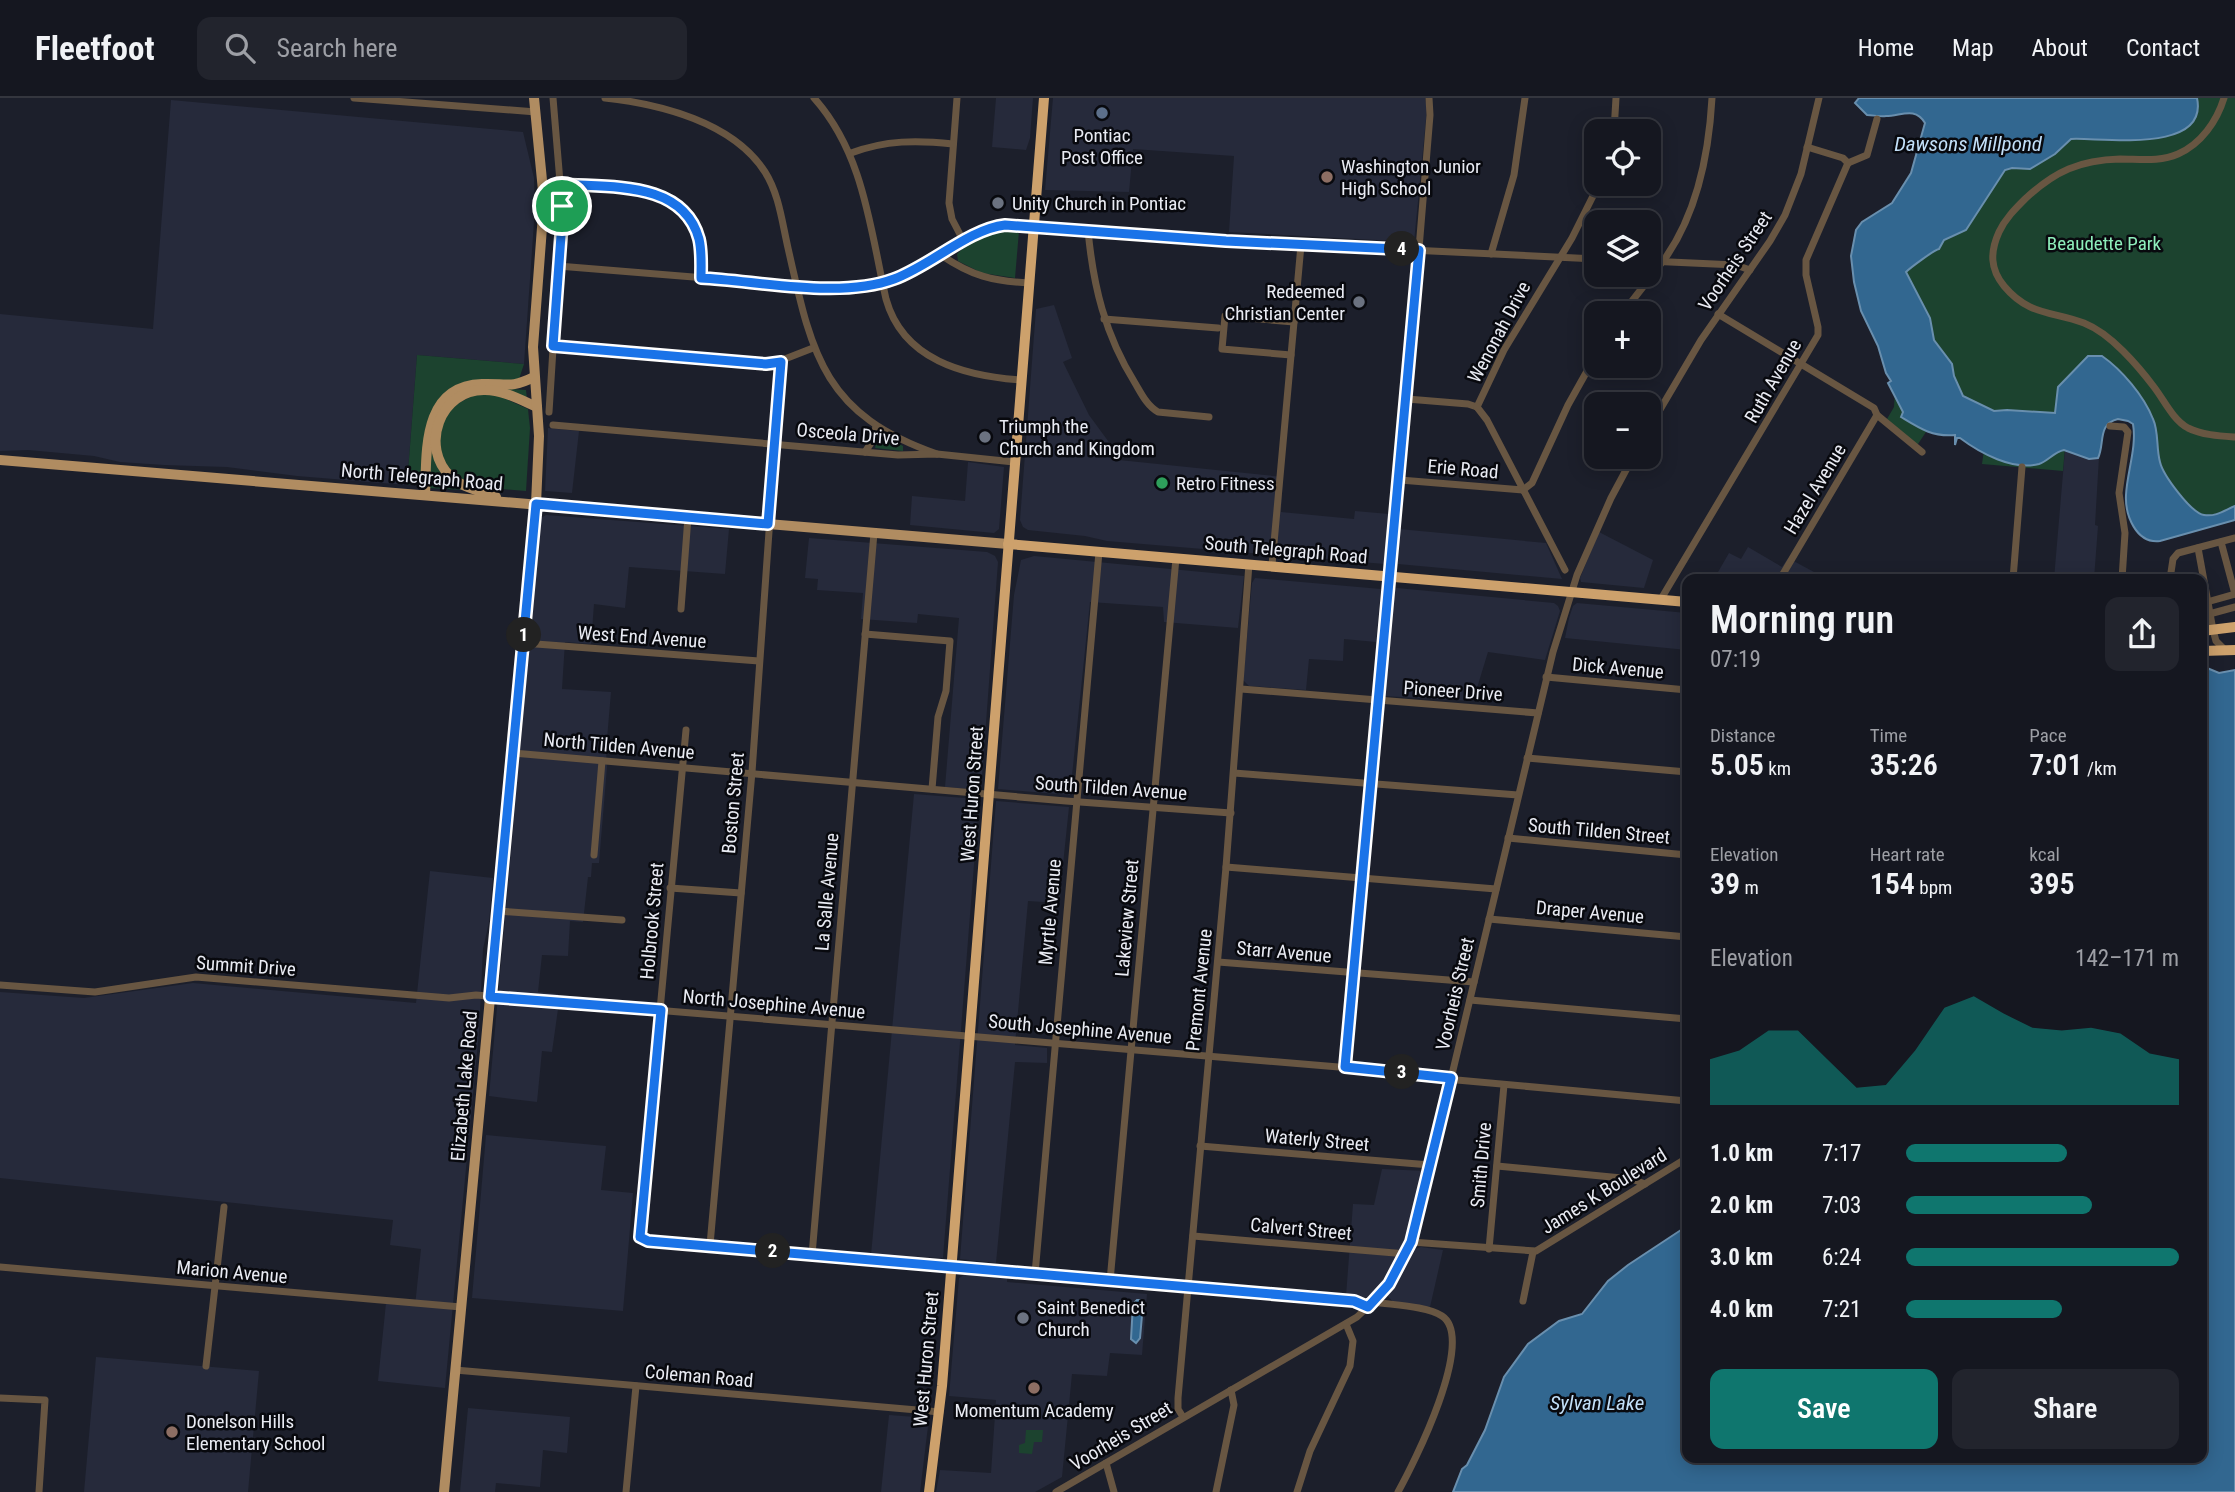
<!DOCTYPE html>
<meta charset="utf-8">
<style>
:root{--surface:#151720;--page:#22242d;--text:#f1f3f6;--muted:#9d9fa5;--line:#34363e;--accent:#0f766e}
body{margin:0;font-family:"Roboto Condensed",sans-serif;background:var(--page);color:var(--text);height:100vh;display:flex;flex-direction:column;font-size:26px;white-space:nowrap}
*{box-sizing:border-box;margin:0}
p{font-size:23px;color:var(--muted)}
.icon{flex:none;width:38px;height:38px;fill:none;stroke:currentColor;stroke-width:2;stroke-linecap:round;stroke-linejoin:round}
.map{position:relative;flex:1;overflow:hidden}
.drawer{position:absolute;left:1682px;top:476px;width:525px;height:889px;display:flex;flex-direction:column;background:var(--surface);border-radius:14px;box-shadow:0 4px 18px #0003,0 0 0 2px var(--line)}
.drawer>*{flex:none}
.tools{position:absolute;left:1584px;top:21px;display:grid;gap:14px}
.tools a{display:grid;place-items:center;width:77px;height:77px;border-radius:14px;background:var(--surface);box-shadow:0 4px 18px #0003,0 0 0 2px var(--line);font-size:35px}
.pin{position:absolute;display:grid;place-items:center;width:60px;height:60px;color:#fff;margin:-30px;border:4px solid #fff;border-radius:50%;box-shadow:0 2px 7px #0007}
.km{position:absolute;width:35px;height:35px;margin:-18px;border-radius:50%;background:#222;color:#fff;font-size:19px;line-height:35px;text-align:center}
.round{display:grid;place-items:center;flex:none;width:74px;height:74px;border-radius:14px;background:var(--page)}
.head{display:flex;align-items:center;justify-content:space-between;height:119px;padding:0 28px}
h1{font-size:38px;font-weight:600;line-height:52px}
.metrics{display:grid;grid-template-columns:repeat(3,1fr);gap:10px;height:119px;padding:7px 28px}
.metrics div{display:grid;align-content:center}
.metrics b{font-size:30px;font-weight:600}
.metrics small{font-size:19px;font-weight:400}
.metrics p{font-size:19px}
.chart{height:196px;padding:14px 28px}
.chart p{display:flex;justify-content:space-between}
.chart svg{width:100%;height:126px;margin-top:7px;fill:var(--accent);opacity:.7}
.primary-button{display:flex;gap:14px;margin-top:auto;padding:14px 28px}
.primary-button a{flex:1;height:80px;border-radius:14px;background:var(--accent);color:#fff;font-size:28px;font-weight:600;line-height:80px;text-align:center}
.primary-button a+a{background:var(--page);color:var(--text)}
ul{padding:0 28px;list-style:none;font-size:23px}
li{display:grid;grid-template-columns:112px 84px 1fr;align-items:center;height:52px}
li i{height:18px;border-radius:9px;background:var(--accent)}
header{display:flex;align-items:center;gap:42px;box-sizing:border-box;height:98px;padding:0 35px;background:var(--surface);border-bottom:2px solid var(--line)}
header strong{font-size:33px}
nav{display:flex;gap:38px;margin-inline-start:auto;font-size:24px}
.search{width:490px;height:63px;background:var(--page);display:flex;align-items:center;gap:18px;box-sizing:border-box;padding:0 24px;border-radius:14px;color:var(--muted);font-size:26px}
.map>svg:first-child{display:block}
.built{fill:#262a3b}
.green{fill:#1c432f}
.water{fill:#326790;stroke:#698fae;stroke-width:2}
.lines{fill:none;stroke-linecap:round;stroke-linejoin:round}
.minor{stroke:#685642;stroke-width:7}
.major{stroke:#b08c61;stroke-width:10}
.highway{stroke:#cda16c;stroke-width:10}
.route-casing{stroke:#fff;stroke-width:14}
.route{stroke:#1a73e8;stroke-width:9}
.service-dot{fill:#5c6f8a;stroke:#08090e;stroke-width:2.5}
.education-dot{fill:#8d6e63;stroke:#08090e;stroke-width:2.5}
.worship-dot{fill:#6b7280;stroke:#08090e;stroke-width:2.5}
.leisure-dot{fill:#2e9e5b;stroke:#08090e;stroke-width:2.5}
.labels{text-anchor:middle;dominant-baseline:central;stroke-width:5;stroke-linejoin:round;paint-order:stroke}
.poi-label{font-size:19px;fill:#e9ebf3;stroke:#08090e;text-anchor:start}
.park-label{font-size:19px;fill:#8eeebb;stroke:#08090e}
.street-label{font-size:19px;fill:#e9ebf3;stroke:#08090e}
.water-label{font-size:21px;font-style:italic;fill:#c2dff8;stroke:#08090e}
</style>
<header>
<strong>Fleetfoot</strong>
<div class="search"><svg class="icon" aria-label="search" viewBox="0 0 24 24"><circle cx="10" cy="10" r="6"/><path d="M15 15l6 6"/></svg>Search here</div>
<nav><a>Home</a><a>Map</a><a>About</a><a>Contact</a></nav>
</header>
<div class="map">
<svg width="2235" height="1394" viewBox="0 0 2235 1394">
<rect width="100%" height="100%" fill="#1c1f2b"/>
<g class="built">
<path d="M996,0H1033L1030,40L1026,52L992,49Z"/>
<path d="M1053,0H1425L1427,11L1414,144L1229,134L1234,58L1133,51L1129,94L1045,92Z"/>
<path d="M171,2L523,34L534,80L535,110L524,266L417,257L407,387L297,378L227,369L164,367L120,364L94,358L28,352L0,353V216L153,231Z"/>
<path d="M1054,207L1072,260L1063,264L1089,317L1111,347L1122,357L1119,362L1283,379L1281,414L1354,421L1355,413L1389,416L1385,466L1107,443L1085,438L1028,432L1023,429L1020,422L1036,211Z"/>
<path d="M548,330L579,333L572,395L545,393Z"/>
<path d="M2065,352L2082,358L2099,359L2095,427L2098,428L2094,481H2054Z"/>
<path d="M968,364L1004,369L999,431L994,435L910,427L912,398L965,403Z"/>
<path d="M546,417L729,431L725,476L629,469L625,510L594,506L591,546L565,544L562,591L611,594L606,653L607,669L599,765H592L591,779H588L583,824L570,823L568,858L542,857L538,894L558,896V911L552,954L542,953L537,1004L489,998L541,420Z"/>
<path d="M1399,431L1546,445L1562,481L1398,466Z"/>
<path d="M1599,434L1653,462L1644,490L1581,484L1580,480Z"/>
<path d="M809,440L987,454L995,458L998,464L981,692L945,689L959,520L918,516L917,525L861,521L863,495L817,492L818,481L805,480Z"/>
<path d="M1748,449L1782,469L1788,460L1827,481H1714L1729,455L1741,461Z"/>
<path d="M1034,458L1244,478L1238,530L1164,524L1163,509L1090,504L1070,697L998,691L1014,497L1021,462Z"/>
<path d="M1255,480L1381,491L1376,544L1344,541L1343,563L1309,561L1306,592L1249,588L1243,582L1252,485Z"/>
<path d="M1397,490L1554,505L1558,508L1560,513L1545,562L1488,554L1473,603L1383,598L1393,491Z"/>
<path d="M1577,505L1687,515V552L1565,540L1569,520L1573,508Z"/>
<path d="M914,696L977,701L979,703L943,1160L871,1157Z"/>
<path d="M996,703L1069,709L1059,805L1028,803L1015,947L1047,950V965L1015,964L996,1165L960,1161Z"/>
<path d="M430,773L493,780L489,824L483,851L479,934L445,1290L378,1283L386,1205L415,1208L421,1151L390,1147L393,1122L0,1080V894L84,900L193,885L416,905Z"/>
<path d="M486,1037L606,1048L601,1092L633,1095L623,1213L472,1200Z"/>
<path d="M1382,1071L1426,1073L1411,1130L1399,1164L1372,1198L1369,1200L1346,1198L1353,1106L1374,1107Z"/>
<path d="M1421,1149L1443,1152L1430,1209L1394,1205L1386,1196L1398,1180L1412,1152Z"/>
<path d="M966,1176L1007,1179V1184L1147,1196L1142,1257L1110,1255L1107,1278L1072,1276L1062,1379L1035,1394H936L940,1372L991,1375L996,1302L949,1298L959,1180Z"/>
<path d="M96,1259L259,1273L248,1394H84Z"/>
<path d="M468,1310L570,1319L567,1355L543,1352L540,1389L496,1385L495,1394H460Z"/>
<path d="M889,1317L929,1320L920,1394H881Z"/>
</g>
<g class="green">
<path d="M2091,0H2235V416L2170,423L2134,308L2070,289L2063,373L1982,366L1984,352L1949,318L1926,334L1918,346H1915L1887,321L1894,309L1906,130Z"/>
<path d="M1004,131L1019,133L1015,180L982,175L958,163L957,156C968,144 988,134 1004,131Z"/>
<path d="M417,257L524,266L519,281L448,296L422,378L417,385L407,387Z"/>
<path d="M479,289L526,292L527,301C508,298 492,286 470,292C420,305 422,370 466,392L429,390C427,380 429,368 430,357C432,321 439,296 479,289Z"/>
<path d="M474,297H497L528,311L530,330L526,393L476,389L462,384L440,359L439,333L451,309Z"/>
<path d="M881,336L903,348V353L875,350L878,338Z"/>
<path d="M1026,1332H1043L1042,1344H1034L1032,1356L1019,1355V1347L1025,1345Z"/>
</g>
<g class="water">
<path d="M1859,0H2197C2209,57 2100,39 2071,41L2055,56L2030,71L2012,70L2005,72L1966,132L1944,142L1939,151C1934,152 1910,170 1906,174L1930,220L1934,242L1952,266L1954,278L1963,298L1994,313L2007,312L2055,315L2058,289L2088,258H2102C2122,272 2144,298 2153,321C2159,334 2156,350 2160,364C2163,377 2191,415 2204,417C2216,419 2225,412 2235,408V422L2160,443C2136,446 2125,417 2126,397C2127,374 2137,349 2133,326L2128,323L2118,321C2097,326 2105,346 2098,360L2089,361L2064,352C2054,354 2048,363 2039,366C2013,373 1980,355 1960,340H1957L1955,347V337C1932,339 1919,330 1901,319L1903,314L1888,285L1891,283L1886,275L1878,248L1861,213L1854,184L1851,158L1856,132L1862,124L1892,105L1911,75L1925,25C1915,8 1901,18 1886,18C1880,19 1873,17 1867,17L1855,5Z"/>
<path d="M2207,570L2219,575L2235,572V1394H1453L1462,1371L1467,1367L1485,1332L1504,1279L1528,1246L1559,1223L1582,1216L1608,1183L1628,1167L1687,1128V1360H2202V574Z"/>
<path d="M1137,1202H1141L1143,1206L1140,1240L1136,1245L1131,1241L1133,1206Z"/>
</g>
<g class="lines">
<g class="minor">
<path d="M354,0L536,14"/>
<path d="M605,0C660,6 733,24 765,74C779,96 782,124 788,150C812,257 823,316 937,356"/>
<path d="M814,0C864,56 870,130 886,201C903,262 964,278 1021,282"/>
<path d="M957,0L949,105L952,121L964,144"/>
<path d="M2224,0C2217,23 2201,46 2178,56C2160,64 2140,61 2120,61C2080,62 2055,73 2025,101C2015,111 2005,121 1999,134C1990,154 1990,171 2004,188C2029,218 2052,213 2084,225C2099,231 2112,242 2123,253C2134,264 2145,277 2154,289C2164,302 2173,322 2188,330C2202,337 2220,338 2235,339"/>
<path d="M1614,33L1616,0"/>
<path d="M1807,49L1843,60L1848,65"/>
<path d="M851,55C886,42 917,42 953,46"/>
<path d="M1848,65L1867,57L1877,21"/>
<path d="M561,86C609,90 683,82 699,141C702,154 701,167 701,179"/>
<path d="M1088,132C1093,187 1105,237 1135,285C1141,295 1147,308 1158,314L1209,319"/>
<path d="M1491,156L1514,77L1525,0"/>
<path d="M941,157C972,178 992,183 1029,185"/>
<path d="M1648,163L1736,167L1750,172"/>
<path d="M558,168L830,190C878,194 915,172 956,149C972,140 987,129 1005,127L1226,143L1596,161"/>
<path d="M1623,215C1637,196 1652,178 1666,159C1697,114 1709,54 1712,0"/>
<path d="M1718,216L1874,310L1877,317L1922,354"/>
<path d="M1104,221L1218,230"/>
<path d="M553,248L772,266L813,250"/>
<path d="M1291,257L1222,251L1225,218L1294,224"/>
<path d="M1407,301L1468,306L1477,309"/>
<path d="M1477,309L1504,252L1572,140L1599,86"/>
<path d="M1477,309L1487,322L1565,472"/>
<path d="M549,314L562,108L553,0"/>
<path d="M553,327L898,357L937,356L1014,364"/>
<path d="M2110,328L2124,329L2128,334L2119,395L2125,435L2122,481"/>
<path d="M1648,332L1701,242L1770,143L1785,117L1801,76L1819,0"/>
<path d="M865,354L873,342L876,328"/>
<path d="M1400,382L1523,392"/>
<path d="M1523,392L1532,385L1568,307L1596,257"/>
<path d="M2221,444L2235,496"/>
<path d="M2198,450L2213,532L2216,543L2225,552"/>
<path d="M1272,467L1301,147"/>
<path d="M1780,481L1877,317"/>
<path d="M2013,481L2022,369"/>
<path d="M2170,481L2173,461L2178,455L2235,440"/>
<path d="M1661,501L1818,237V229L1806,177V162L1848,65"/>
<path d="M2207,504L2235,496"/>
<path d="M681,511L688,419"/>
<path d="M2202,518L2235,509"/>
<path d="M865,536L950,543L946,593L938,619L932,691"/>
<path d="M523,545L759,563"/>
<path d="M1546,579L1687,592"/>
<path d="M1241,591L1538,615"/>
<path d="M686,632L640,1128V1139L644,1142L1354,1203L1368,1209"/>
<path d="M513,655L1066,703L1231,715"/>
<path d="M1527,660L1687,674"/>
<path d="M1234,675L1518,697"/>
<path d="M1508,740L1687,757"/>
<path d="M594,757L602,663"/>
<path d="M1226,769L1496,791"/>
<path d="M670,790L741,795"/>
<path d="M498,813L622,822"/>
<path d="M1489,821L1687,839"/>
<path d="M1218,864L1474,884"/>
<path d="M0,887L95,894L196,879L449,900L476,897L1446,978L1457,982L1687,1003"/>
<path d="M1470,902L1687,921"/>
<path d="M1345,969L1400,382L1430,17L1429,0"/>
<path d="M1200,1048L1430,1067"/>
<path d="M1497,1068L1632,1081L1645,1086"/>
<path d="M1193,1138L1407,1156"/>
<path d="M1411,1144L1536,1153L1687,1060"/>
<path d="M710,1147L752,674L781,264"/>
<path d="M1489,1151L1504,987"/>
<path d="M812,1157L874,435"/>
<path d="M0,1169L461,1209"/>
<path d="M1035,1176L1099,454"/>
<path d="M1110,1183L1176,460"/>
<path d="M1523,1203L1533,1154"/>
<path d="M1374,1204C1392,1207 1427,1208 1442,1218C1477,1241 1413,1367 1398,1394"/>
<path d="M206,1268L224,1109"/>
<path d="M455,1272L940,1314"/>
<path d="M0,1300L45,1302L39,1394"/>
<path d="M1183,1319L1178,1311V1300L1226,769L1249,466"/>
<path d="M1106,1365L1114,1394"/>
<path d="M626,1394L636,1288"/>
<path d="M1056,1394L1357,1219C1386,1193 1406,1166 1416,1127L1553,554L1577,477L1611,400L1633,359"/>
<path d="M1216,1394L1234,1307L1231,1292"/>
<path d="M1297,1394L1310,1353L1350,1268L1353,1243L1346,1226"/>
</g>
<g class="major">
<path d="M0,362L1008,446"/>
<path d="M425,397C427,355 421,288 482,286C506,285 510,291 534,279"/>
<path d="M496,399C481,393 463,390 451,379C419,349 440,291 485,292C503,292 521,302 537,309"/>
<path d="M444,1394L536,406L539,338L533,249L544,103L534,0"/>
</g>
<g class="highway">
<path d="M1008,446L1687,504"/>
<path d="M2202,533L2235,529"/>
<path d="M2202,553L2235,552"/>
<path d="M929,1394L942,1288L1044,0"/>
</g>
</g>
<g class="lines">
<g class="route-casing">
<path id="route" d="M561,86C609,90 683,82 699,141C702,154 701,167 701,180C759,183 840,201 894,181C930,168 969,131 1005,127L1226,143L1419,152L1345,969L1451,980L1411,1144L1389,1186L1368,1209L1354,1203L648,1143L640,1139L661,912L490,899L536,406L768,426L781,264L766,266L553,248L562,124Z"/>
</g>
<use href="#route" class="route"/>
</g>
<circle class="service-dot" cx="1102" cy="15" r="7"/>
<g class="education-dot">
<circle cx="1327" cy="79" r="7"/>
<circle cx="1034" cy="1290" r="7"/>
<circle cx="172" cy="1334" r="7"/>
</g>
<g class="worship-dot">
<circle cx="998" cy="105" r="7"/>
<circle cx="1359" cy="204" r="7"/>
<circle cx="985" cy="339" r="7"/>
<circle cx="1023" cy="1220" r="7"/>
</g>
<circle class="leisure-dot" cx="1162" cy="385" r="7"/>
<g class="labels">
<g class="poi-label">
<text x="1102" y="37" text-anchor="middle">Pontiac<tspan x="1102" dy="22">Post Office</tspan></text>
<text x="1341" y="68">Washington Junior<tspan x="1341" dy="22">High School</tspan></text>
<text x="1012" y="105">Unity Church in Pontiac</text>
<text x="1345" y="193" text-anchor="end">Redeemed<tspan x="1345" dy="22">Christian Center</tspan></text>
<text x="999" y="328">Triumph the<tspan x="999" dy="22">Church and Kingdom</tspan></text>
<text x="1176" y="385">Retro Fitness</text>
<text x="1037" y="1209">Saint Benedict<tspan x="1037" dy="22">Church</tspan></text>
<text x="1034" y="1312" text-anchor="middle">Momentum Academy</text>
<text x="186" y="1323">Donelson Hills<tspan x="186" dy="22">Elementary School</tspan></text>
</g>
<g class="park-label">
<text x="2104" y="145">Beaudette Park</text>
</g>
<g class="street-label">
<text transform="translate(1735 163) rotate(-56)">Voorheis Street</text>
<text transform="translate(1499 234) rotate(-62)">Wenonah Drive</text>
<text transform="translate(1773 283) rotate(-60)">Ruth Avenue</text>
<text transform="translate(848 336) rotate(5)">Osceola Drive</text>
<text transform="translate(1463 371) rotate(5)">Erie Road</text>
<text transform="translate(422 379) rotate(5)">North Telegraph Road</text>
<text transform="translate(1815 391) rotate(-59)">Hazel Avenue</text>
<text transform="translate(1286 452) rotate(5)">South Telegraph Road</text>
<text transform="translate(642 539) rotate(4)">West End Avenue</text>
<text transform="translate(1618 570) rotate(5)">Dick Avenue</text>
<text transform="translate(1453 593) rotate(4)">Pioneer Drive</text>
<text transform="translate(619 648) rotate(5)">North Tilden Avenue</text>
<text transform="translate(1111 690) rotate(4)">South Tilden Avenue</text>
<text transform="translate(972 696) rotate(-86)">West Huron Street</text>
<text transform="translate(733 705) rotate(-85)">Boston Street</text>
<text transform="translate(1599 733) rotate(5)">South Tilden Street</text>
<text transform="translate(827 794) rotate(-85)">La Salle Avenue</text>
<text transform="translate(1050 814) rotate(-85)">Myrtle Avenue</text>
<text transform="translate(1590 814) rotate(5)">Draper Avenue</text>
<text transform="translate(1127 820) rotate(-85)">Lakeview Street</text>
<text transform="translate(652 823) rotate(-85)">Holbrook Street</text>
<text transform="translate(1284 854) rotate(5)">Starr Avenue</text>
<text transform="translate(246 868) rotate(4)">Summit Drive</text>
<text transform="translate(1199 892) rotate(-84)">Premont Avenue</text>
<text transform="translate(1455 896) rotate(-77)">Voorheis Street</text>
<text transform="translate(774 906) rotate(5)">North Josephine Avenue</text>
<text transform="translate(1080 931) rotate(5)">South Josephine Avenue</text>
<text transform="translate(464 988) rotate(-85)">Elizabeth Lake Road</text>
<text transform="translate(1317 1042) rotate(5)">Waterly Street</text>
<text transform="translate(1481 1067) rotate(-85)">Smith Drive</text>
<text transform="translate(1604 1093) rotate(-32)">James K Boulevard</text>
<text transform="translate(1301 1131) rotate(5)">Calvert Street</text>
<text transform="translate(232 1174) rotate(5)">Marion Avenue</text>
<text transform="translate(926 1261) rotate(-85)">West Huron Street</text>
<text transform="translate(699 1278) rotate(5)">Coleman Road</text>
<text transform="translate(1121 1338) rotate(-31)">Voorheis Street</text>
</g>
<g class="water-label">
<text x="1968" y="46">Dawsons Millpond</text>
<text x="1597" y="1305">Sylvan Lake</text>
</g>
</g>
</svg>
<div class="tools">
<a><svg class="icon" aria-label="locate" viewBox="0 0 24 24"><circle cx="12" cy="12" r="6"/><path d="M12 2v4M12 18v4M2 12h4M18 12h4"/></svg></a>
<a><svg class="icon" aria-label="layers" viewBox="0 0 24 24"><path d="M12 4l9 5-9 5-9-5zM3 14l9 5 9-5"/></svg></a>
<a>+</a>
<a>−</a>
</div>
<div class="pin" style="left:562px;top:108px;background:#1e9e55"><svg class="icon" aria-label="arrive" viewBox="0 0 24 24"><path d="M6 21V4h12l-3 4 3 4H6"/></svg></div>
<b class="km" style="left:524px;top:537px">1</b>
<b class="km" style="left:773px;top:1153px">2</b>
<b class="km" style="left:1402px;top:974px">3</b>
<b class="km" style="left:1402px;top:151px">4</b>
<section class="drawer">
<div class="head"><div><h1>Morning run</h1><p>07:19</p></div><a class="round"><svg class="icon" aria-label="share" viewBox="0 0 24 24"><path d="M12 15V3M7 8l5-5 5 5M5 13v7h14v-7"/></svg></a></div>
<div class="metrics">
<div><p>Distance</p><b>5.05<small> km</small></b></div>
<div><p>Time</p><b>35:26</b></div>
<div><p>Pace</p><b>7:01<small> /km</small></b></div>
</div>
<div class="metrics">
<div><p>Elevation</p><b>39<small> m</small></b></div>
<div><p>Heart rate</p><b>154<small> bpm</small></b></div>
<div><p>kcal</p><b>395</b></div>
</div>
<div class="chart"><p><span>Elevation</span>142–171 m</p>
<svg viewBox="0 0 160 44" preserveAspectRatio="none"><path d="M0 44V28L10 25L20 18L30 18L40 28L50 38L60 37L70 25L80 10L90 6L100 12L110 17L120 18L130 17L140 19L150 26L160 28V44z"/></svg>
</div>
<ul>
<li><b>1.0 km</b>7:17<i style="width:59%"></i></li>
<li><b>2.0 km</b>7:03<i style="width:68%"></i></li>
<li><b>3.0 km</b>6:24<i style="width:100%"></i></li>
<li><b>4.0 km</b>7:21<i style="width:57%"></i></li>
</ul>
<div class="primary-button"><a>Save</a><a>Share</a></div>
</section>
</div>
